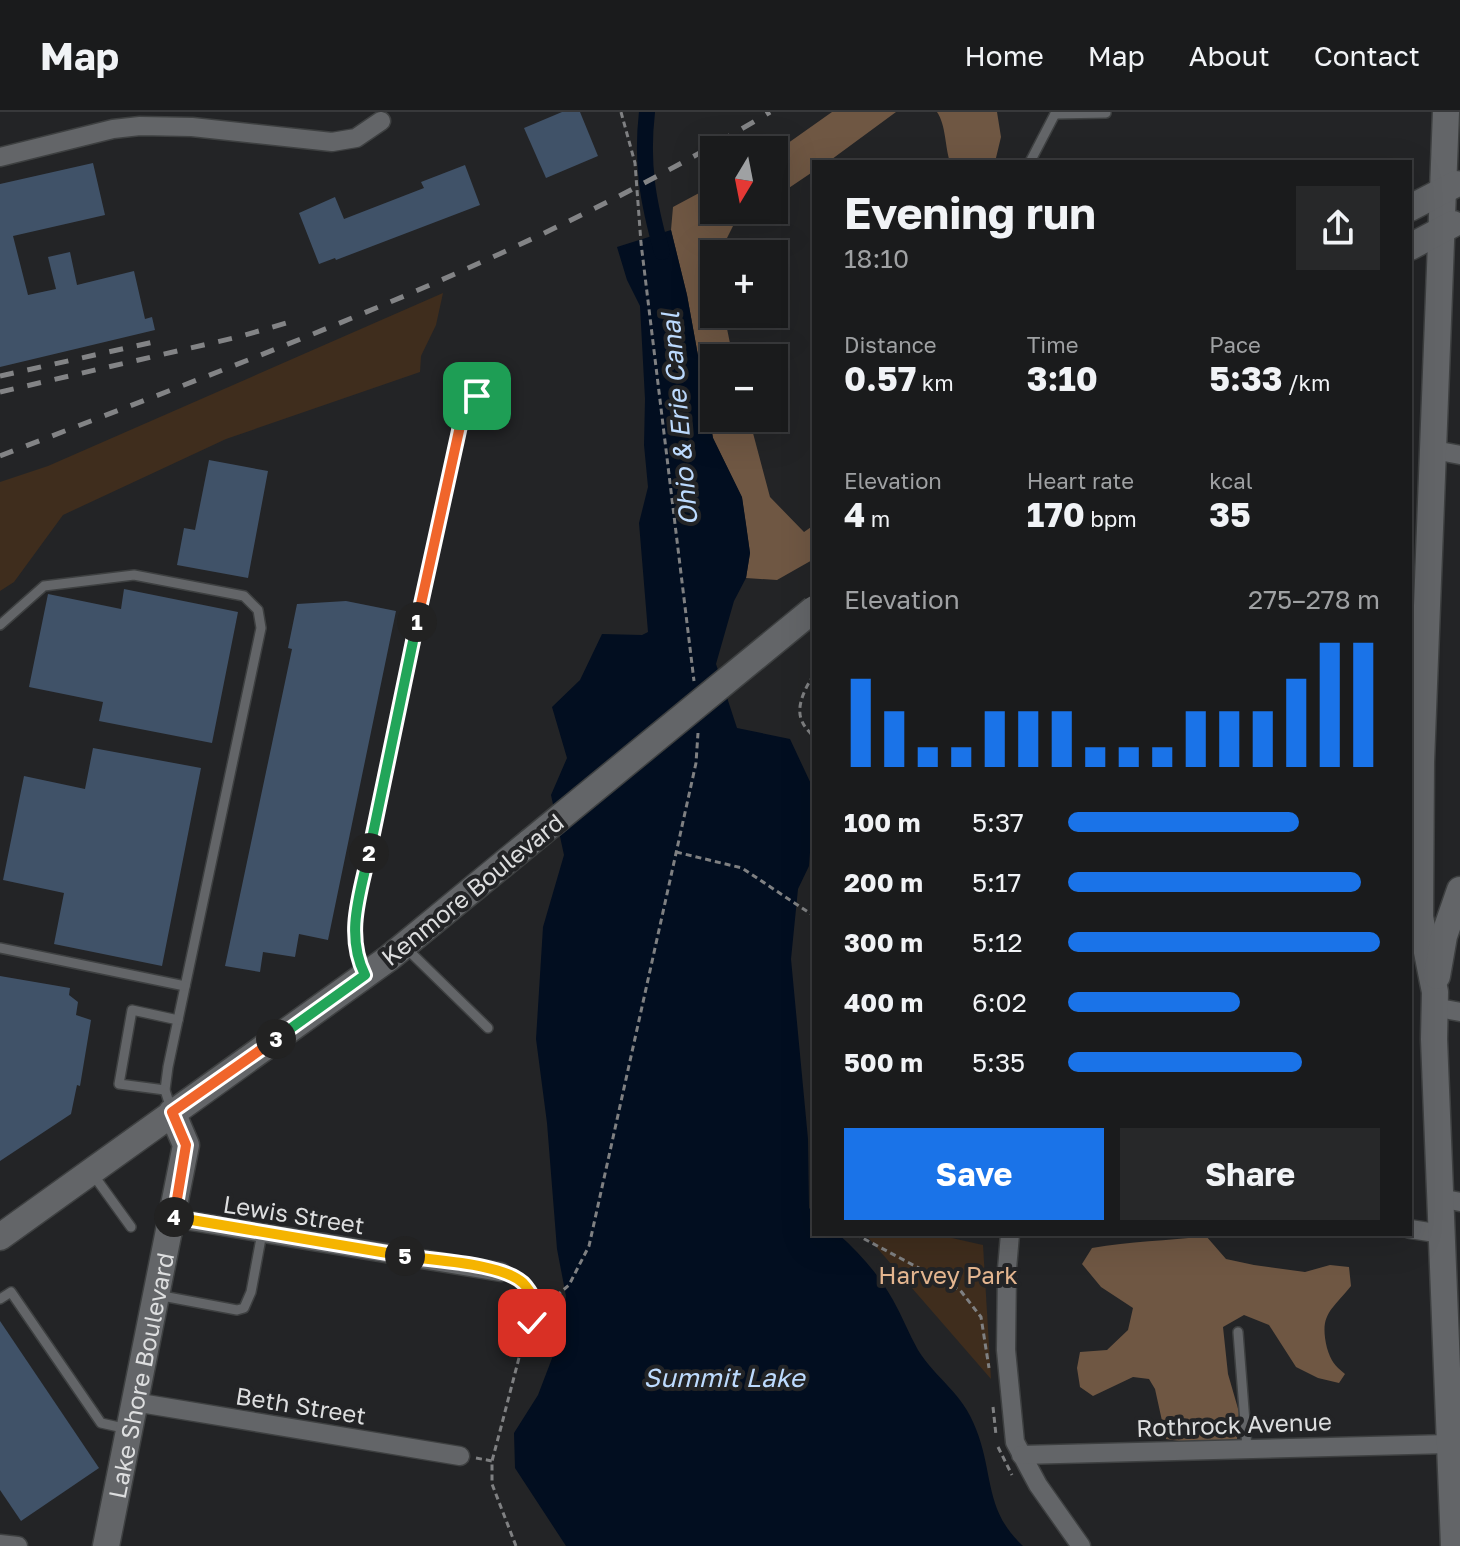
<!DOCTYPE html>
<meta charset="utf-8">
<style>
:root{--surface:#1a1b1c;--page:#272829;--text:#f1f3f6;--muted:#9fa1a3;--line:#38393b;--accent:#1a73e8}
body{margin:0;font-family:"Golos Text",sans-serif;background:var(--page);color:var(--text);height:100vh;display:flex;flex-direction:column;font-size:30px;white-space:nowrap}
*{box-sizing:border-box;margin:0}
p{font-size:26px;color:var(--muted)}
.icon{flex:none;width:44px;height:44px;fill:none;stroke:currentColor;stroke-width:2;stroke-linecap:round;stroke-linejoin:round}
.map{position:relative;flex:1;overflow:hidden}
.drawer{position:absolute;left:812px;top:48px;width:600px;height:1076px;display:flex;flex-direction:column;background:var(--surface);border-radius:0px;box-shadow:0 8px 32px #0002,0 0 0 2px var(--line)}
.drawer>*{flex:none}
.needle{width:52px;rotate:190deg}
.tools{position:absolute;left:700px;top:24px;display:grid;gap:16px}
.tools a{display:grid;place-items:center;width:88px;height:88px;border-radius:0px;background:var(--surface);box-shadow:0 8px 32px #0002,0 0 0 2px var(--line);font-size:40px}
.pin{position:absolute;display:grid;place-items:center;width:68px;height:68px;color:#fff;margin:-34px;border-radius:16px;box-shadow:0 4px 12px #0006}
.km{position:absolute;width:40px;height:40px;margin:-20px;border-radius:50%;background:#222;color:#fff;font-size:22px;line-height:40px;text-align:center}
.round{display:grid;place-items:center;flex:none;width:84px;height:84px;border-radius:0px;background:var(--page)}
.headline{display:flex;align-items:center;justify-content:space-between;height:136px;padding:0 32px}
h1{font-size:44px;font-weight:700;line-height:60px}
.metrics{display:grid;grid-template-columns:repeat(3,1fr);gap:12px;height:136px;padding:8px 32px}
.metrics div{display:grid;align-content:center}
.metrics b{font-size:34px;font-weight:700}
.metrics small{font-size:22px;font-weight:400}
.metrics p{font-size:22px}
.chart{height:224px;padding:16px 32px}
.chart p{display:flex;justify-content:space-between}
.chart svg{width:100%;height:144px;margin-top:8px;stroke:var(--accent);stroke-width:6}
.action{display:flex;gap:16px;margin-top:auto;padding:16px 32px}
.action a{flex:1;height:92px;border-radius:0px;background:var(--accent);color:#fff;font-size:32px;font-weight:700;line-height:92px;text-align:center}
.action a+a{background:var(--page);color:var(--text)}
ul{padding:0 32px;list-style:none;font-size:26px}
li{display:grid;grid-template-columns:128px 96px 1fr;align-items:center;height:60px}
li i{height:20px;border-radius:10px;background:var(--accent)}
header{display:flex;align-items:center;gap:48px;box-sizing:border-box;height:112px;padding:0 40px;background:var(--surface);border-bottom:2px solid var(--line)}
header strong{font-size:38px}
nav{display:flex;gap:44px;margin-inline-start:auto;font-size:28px}
.map>svg:first-child{display:block}
.green{fill:#3f2d1d}
.forest{fill:#6f5743}
.water{fill:#020e20}
.lines{fill:none;stroke-linecap:round;stroke-linejoin:round}
.canal{stroke:#020e20;stroke-width:16}
.building{fill:#405268}
.service-casing{stroke:#3e4041;stroke-width:12}
.minor-casing{stroke:#3e4041;stroke-width:21}
.secondary-casing{stroke:#3e4041;stroke-width:29}
.path{stroke:#7f8082;stroke-width:3;stroke-dasharray:6 4;stroke-linecap:butt}
.service{stroke:#636568;stroke-width:9}
.minor{stroke:#636568;stroke-width:18}
.secondary{stroke:#636568;stroke-width:26}
.rail{stroke:#838486;stroke-width:5;stroke-dasharray:14 14;stroke-linecap:butt}
.secondary-bridge-casing{stroke:#3e4041;stroke-width:29;stroke-linecap:butt}
.secondary-bridge{stroke:#636568;stroke-width:26}
.split-1-casing{stroke:#fff;stroke-width:16}
.split-2-casing{stroke:#fff;stroke-width:16}
.split-3-casing{stroke:#fff;stroke-width:16}
.split-4-casing{stroke:#fff;stroke-width:16}
.split-5-casing{stroke:#fff;stroke-width:16}
.split-6-casing{stroke:#fff;stroke-width:16}
.split-1{stroke:#f0652b;stroke-width:10}
.split-2{stroke:#22a559;stroke-width:10}
.split-3{stroke:#22a559;stroke-width:10}
.split-4{stroke:#f0652b;stroke-width:10}
.split-5{stroke:#f5b400;stroke-width:10}
.split-6{stroke:#f5b400;stroke-width:10}
.labels{text-anchor:middle;dominant-baseline:central;stroke-width:8;stroke-linejoin:round;paint-order:stroke}
.street-label{font-size:24px;fill:#dddedf;stroke:#232426}
.park-label{font-size:24px;fill:#e4b690;stroke:#232426}
.water-label{font-size:26px;font-style:italic;fill:#bddbff;stroke:#232426}
</style>
<header>
<strong>Map</strong>
<nav><a>Home</a><a>Map</a><a>About</a><a>Contact</a></nav>
</header>
<div class="map">
<svg width="1460" height="1434" viewBox="0 0 1460 1434">
<rect width="100%" height="100%" fill="#232426"/>
<g class="green">
<path d="M443,181L436,213L421,244L420,260L226,327L63,403L14,470L0,479V370L48,354Z"/>
<path d="M865,1122H934L983,1133L991,1267Z"/>
</g>
<g class="forest">
<path d="M832,0H896L828,50H814V59L774,86V41Z"/>
<path d="M937,0H997L1001,25L995,50H950C945,35 946,13 937,0Z"/>
<path d="M714,73V98H756L733,114L719,142H714V202H724L733,246H714V306H749L770,385L804,420L814,413V447L777,468L746,466L750,441L742,386L713,326L687,183L671,118L673,95Z"/>
<path d="M1206,1124L1226,1147L1254,1153L1305,1160L1330,1153L1349,1155L1351,1174C1331,1199 1319,1202 1327,1236C1331,1249 1334,1253 1345,1262L1339,1271L1318,1266L1296,1255L1269,1213L1244,1203L1223,1215L1228,1262L1239,1300L1237,1327L1192,1331L1166,1327L1155,1277L1149,1267L1133,1265L1093,1284L1080,1275L1077,1256L1080,1240L1107,1238L1128,1218L1133,1196L1101,1175L1082,1152L1092,1136C1130,1129 1167,1129 1206,1124Z"/>
</g>
<path class="water" d="M671,118L687,183L713,326L742,385L746,412L750,441L746,466L734,489L716,552L737,616L790,627L812,674L814,685L809,754L798,777L791,847L808,1027L809,1096L814,1101V1122H838C860,1141 879,1163 893,1188C902,1204 909,1222 918,1238C936,1267 963,1281 976,1317C994,1362 984,1398 1023,1434H566L515,1356L514,1321L538,1283L559,1228L566,1184L557,1137L547,1011L536,927L543,815L564,743L551,683L567,646L552,595L580,568L602,522L642,523L648,520L639,411L648,375L644,333L645,287L640,194L627,168L617,135Z"/>
<g class="lines">
<path class="canal" d="M647,0C641,52 648,90 662,140"/>
</g>
<g class="building">
<path d="M562,0H580L598,44L546,66L524,16Z"/>
<path d="M93,51L105,103L13,124L28,183L56,177L48,145L70,140L77,173L134,159L145,207L152,205L155,218L0,255V72Z"/>
<path d="M465,53L480,93L336,148L335,146L319,152L299,101L335,85L344,107L424,76L421,70Z"/>
<path d="M209,348L268,359L248,466L177,453L184,416L195,418Z"/>
<path d="M124,477L238,500L212,631L99,609L103,590L29,575L48,482L121,497Z"/>
<path d="M346,489L396,499L328,828L299,822L295,845L263,840L260,860L225,854L292,537L288,536L297,492Z"/>
<path d="M93,636L201,656L162,854L54,832L64,781L3,768L24,664L85,677Z"/>
<path d="M0,864L70,876L69,883L78,890L76,903L91,908L80,974L77,973L71,1002L0,1049Z"/>
<path d="M0,1209L99,1356L21,1409L0,1378Z"/>
</g>
<g class="lines">
<g class="service-casing">
<g id="service">
<path d="M1055,2L1106,1"/>
<path d="M1030,50L1056,0"/>
<path d="M0,513L44,474L134,463L244,484L258,498L261,516L168,955L165,978L171,997"/>
<path d="M405,835L488,916"/>
<path d="M0,836L185,874"/>
<path d="M363,860C355,843 353,826 355,807L462,305L477,284L495,273"/>
<path d="M165,978L119,972L132,898L178,908"/>
<path d="M92,1061L131,1115"/>
<path d="M157,1183L237,1198L244,1196L251,1180L262,1121"/>
<path d="M0,1187L11,1180L101,1311L128,1317"/>
<path d="M1238,1220L1247,1336"/>
</g>
</g>
<g class="minor-casing">
<g id="minor">
<path d="M0,45L113,17L140,14L192,15L332,30L356,26L381,9"/>
<path d="M1434,338L1460,343"/>
<path d="M1434,895L1460,900"/>
<path d="M1440,1086L1460,1090"/>
<path d="M173,1106L501,1160"/>
<path d="M1410,1117L1442,1122"/>
<path d="M1010,1122L1007,1157L1006,1238L1015,1330L1038,1373L1081,1434"/>
<path d="M134,1290L460,1344"/>
<path d="M1021,1343L1449,1332"/>
<path d="M0,1432L18,1434"/>
</g>
</g>
<g class="secondary-casing">
<g id="secondary">
<path d="M1446,0L1421,650L1420,805L1435,880L1434,927L1454,1434"/>
<path d="M1410,96L1456,72"/>
<path d="M1410,135L1453,112"/>
<path d="M1437,864L1444,824L1460,778"/>
<path d="M0,1125L389,846L530,730"/>
<path id="s1" d="M106,1434L186,1033L172,1000"/>
</g>
</g>
<g class="path">
<path d="M621,0L635,51L641,131L694,569"/>
<path d="M814,563C806,574 795,595 802,609C804,615 810,620 814,626"/>
<path d="M676,740L742,756L814,804"/>
<path d="M855,1122L960,1178L981,1205L989,1256"/>
<path d="M517,1166L532,1182L540,1198"/>
<path d="M993,1295L996,1323"/>
<path d="M998,1335L1012,1363"/>
<path d="M476,1346L492,1349"/>
<path d="M516,1434L492,1372V1349L500,1319L520,1242L532,1211L540,1198L569,1173L589,1134L696,651L698,621"/>
</g>
<use href="#service" class="service"/>
<use href="#minor" class="minor"/>
<use href="#secondary" class="secondary"/>
<g class="rail">
<path d="M0,264L158,229"/>
<path d="M0,280L238,225L290,210"/>
<path d="M0,344C263,242 528,147 770,0"/>
</g>
<g class="secondary-bridge-casing">
<path id="secondary-bridge" d="M530,730L814,497"/>
</g>
<use href="#secondary-bridge" class="secondary-bridge"/>
</g>
<g class="lines">
<g class="split-1-casing">
<path id="split-1" d="M417,510L462,305L477,284"/>
</g>
<g class="split-2-casing">
<path id="split-2" d="M369,741L417,510"/>
</g>
<g class="split-3-casing">
<path id="split-3" d="M276,927L365,863C345,823 360,782 369,741"/>
</g>
<g class="split-4-casing">
<path id="split-4" d="M174,1105L186,1033L172,1000L276,927"/>
</g>
<g class="split-5-casing">
<path id="split-5" d="M174,1105L405,1144"/>
</g>
<g class="split-6-casing">
<path id="split-6" d="M405,1144C435,1149 501,1151 523,1171C531,1179 535,1189 540,1198L532,1211"/>
</g>
<use href="#split-1" class="split-1"/>
<use href="#split-2" class="split-2"/>
<use href="#split-3" class="split-3"/>
<use href="#split-4" class="split-4"/>
<use href="#split-5" class="split-5"/>
<use href="#split-6" class="split-6"/>
</g>
<g class="labels">
<g class="street-label">
<text transform="translate(472 777) rotate(-39)">Kenmore Boulevard</text>
<text transform="translate(294 1102) rotate(9)">Lewis Street</text>
<text stroke="none"><textPath href="#s1" startOffset="174">Lake Shore Boulevard</textPath></text>
<text transform="translate(301 1293) rotate(9)">Beth Street</text>
<text transform="translate(1234 1312) rotate(-2)">Rothrock Avenue</text>
</g>
<g class="park-label">
<text x="948" y="1162">Harvey Park</text>
</g>
<g class="water-label">
<text transform="translate(679 307) rotate(-95)">Ohio &amp; Erie Canal</text>
<text x="724" y="1265">Summit Lake</text>
</g>
</g>
</svg>
<div class="tools">
<a><svg class="needle" viewBox="-14 -14 28 28"><path d="M0-13l5 13h-10z" fill="#e53935"/><path d="M0 13l5-13h-10z" fill="#9fa1a3"/></svg></a>
<a>+</a>
<a>−</a>
</div>
<div class="pin" style="left:477px;top:284px;background:#1e9e55"><svg class="icon" aria-label="arrive" viewBox="0 0 24 24"><path d="M6 21V4h12l-3 4 3 4H6"/></svg></div>
<div class="pin" style="left:532px;top:1211px;background:#d93025"><svg class="icon" aria-label="check" viewBox="0 0 24 24"><path d="M5 12l5 5 9-10"/></svg></div>
<b class="km" style="left:417px;top:510px">1</b>
<b class="km" style="left:369px;top:741px">2</b>
<b class="km" style="left:276px;top:927px">3</b>
<b class="km" style="left:174px;top:1105px">4</b>
<b class="km" style="left:405px;top:1144px">5</b>
<section class="drawer">
<div class="headline"><div><h1>Evening run</h1><p>18:10</p></div><a class="round"><svg class="icon" aria-label="share" viewBox="0 0 24 24"><path d="M12 15V3M7 8l5-5 5 5M5 13v7h14v-7"/></svg></a></div>
<div class="metrics">
<div><p>Distance</p><b>0.57<small> km</small></b></div>
<div><p>Time</p><b>3:10</b></div>
<div><p>Pace</p><b>5:33<small> /km</small></b></div>
</div>
<div class="metrics">
<div><p>Elevation</p><b>4<small> m</small></b></div>
<div><p>Heart rate</p><b>170<small> bpm</small></b></div>
<div><p>kcal</p><b>35</b></div>
</div>
<div class="chart"><p><span>Elevation</span>275–278 m</p>
<svg viewBox="0 0 160 44" preserveAspectRatio="none"><path d="M5 44V17M15 44V27M25 44V38M35 44V38M45 44V27M55 44V27M65 44V27M75 44V38M85 44V38M95 44V38M105 44V27M115 44V27M125 44V27M135 44V17M145 44V6M155 44V6"/></svg>
</div>
<ul>
<li><b>100 m</b>5:37<i style="width:74%"></i></li>
<li><b>200 m</b>5:17<i style="width:94%"></i></li>
<li><b>300 m</b>5:12<i style="width:100%"></i></li>
<li><b>400 m</b>6:02<i style="width:55%"></i></li>
<li><b>500 m</b>5:35<i style="width:75%"></i></li>
</ul>
<div class="action"><a>Save</a><a>Share</a></div>
</section>
</div>
